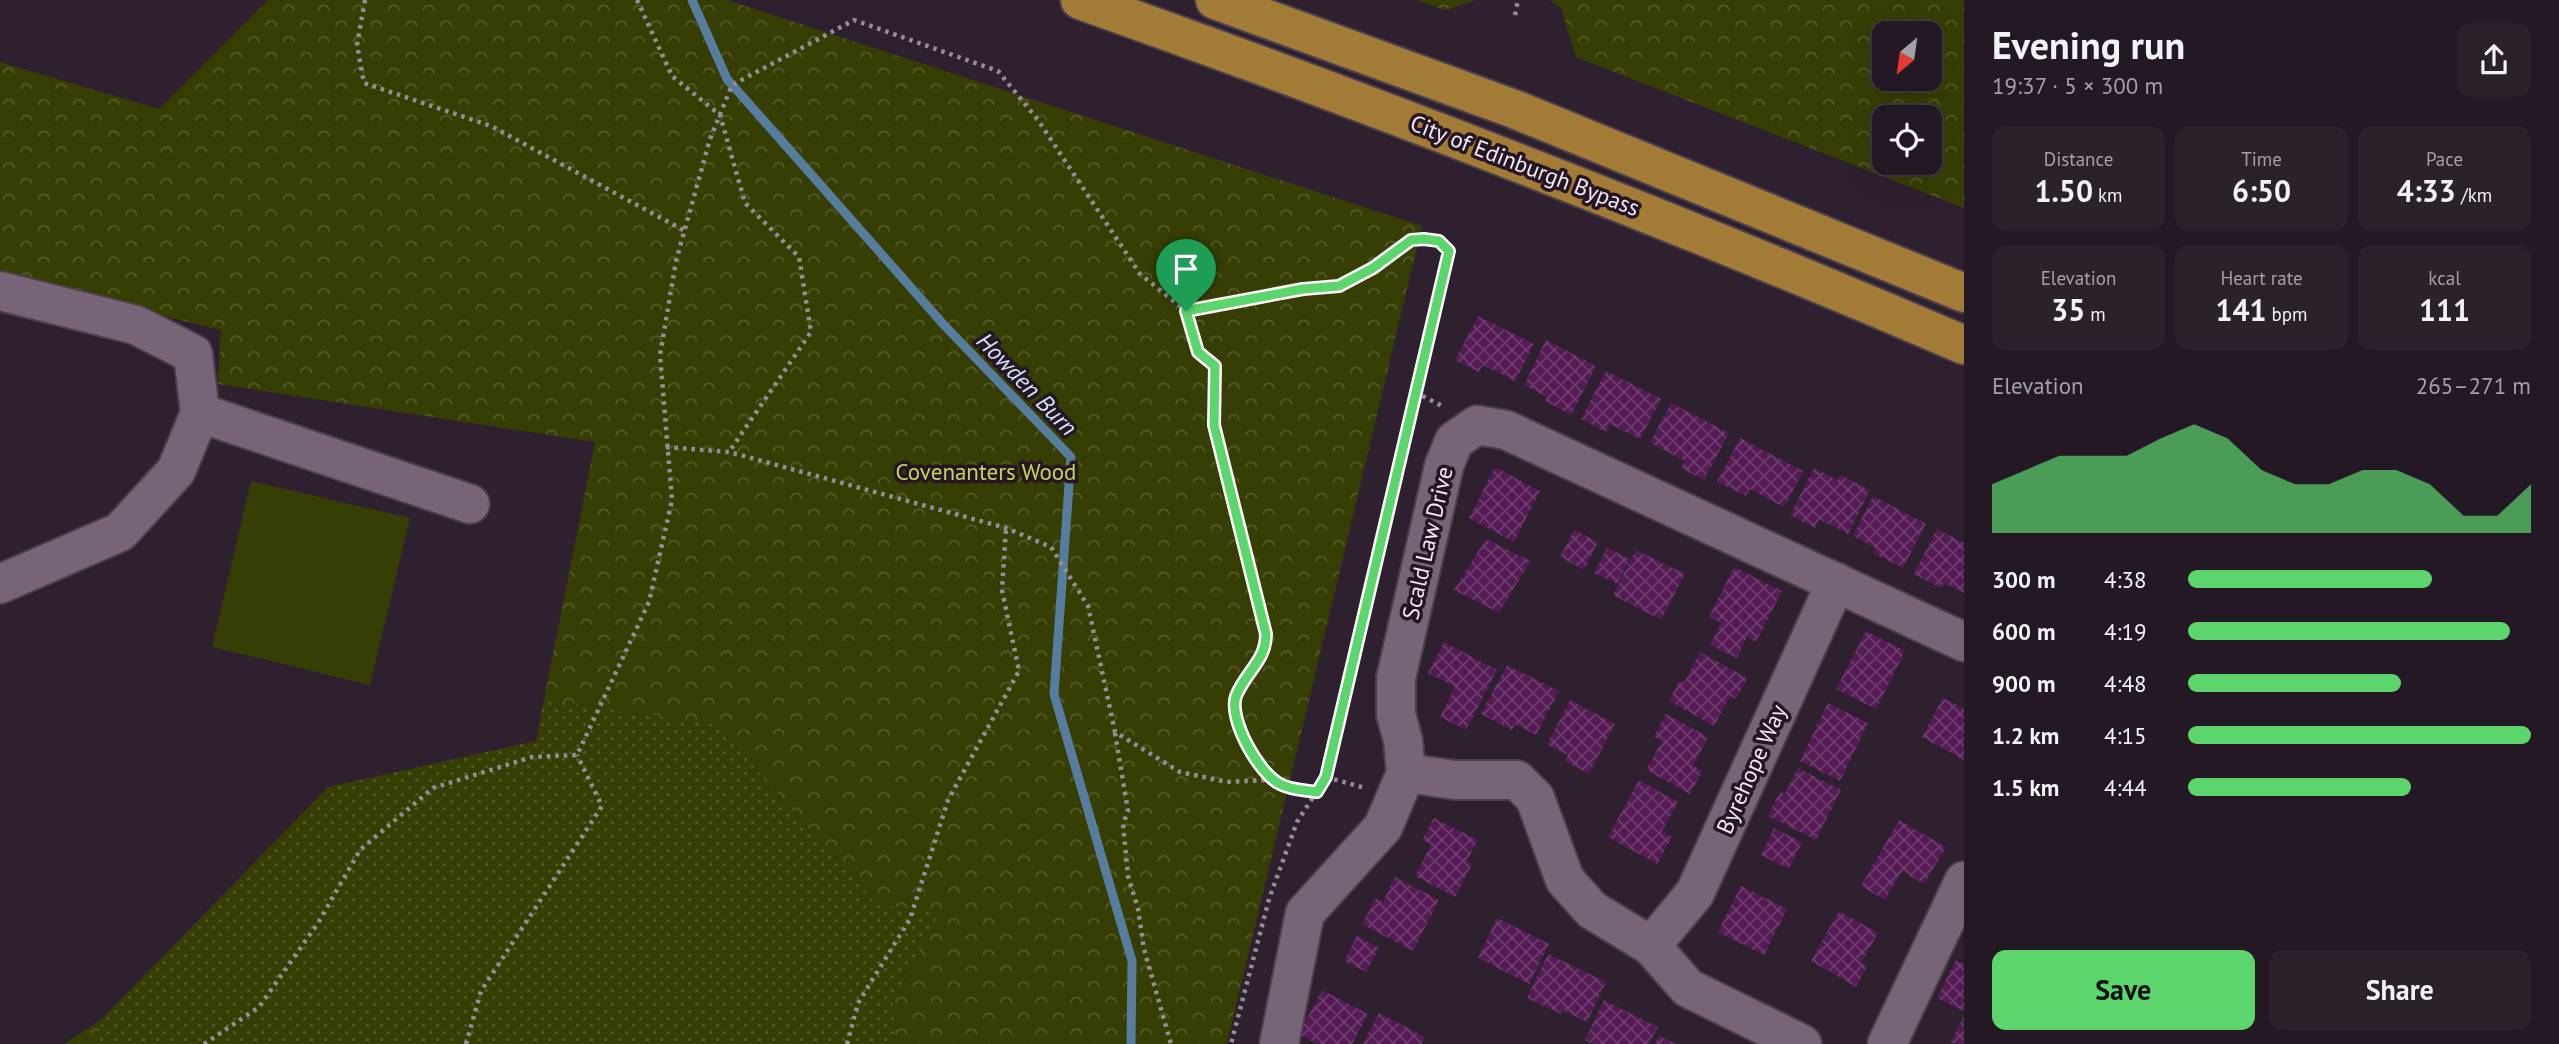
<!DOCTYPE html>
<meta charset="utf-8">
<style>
:root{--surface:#231823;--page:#2b212b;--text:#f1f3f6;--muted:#a3a0a6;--line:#403741;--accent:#5dd56d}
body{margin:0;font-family:"PT Sans",sans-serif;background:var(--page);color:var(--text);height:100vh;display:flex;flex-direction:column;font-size:26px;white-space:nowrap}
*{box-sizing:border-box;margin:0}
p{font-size:23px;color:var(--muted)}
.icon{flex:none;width:38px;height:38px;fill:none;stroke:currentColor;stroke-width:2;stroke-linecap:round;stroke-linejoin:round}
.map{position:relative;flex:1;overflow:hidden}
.drawer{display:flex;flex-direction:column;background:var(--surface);width:595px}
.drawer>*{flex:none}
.needle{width:46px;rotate:209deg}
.controls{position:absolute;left:1872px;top:21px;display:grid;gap:14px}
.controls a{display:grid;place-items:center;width:70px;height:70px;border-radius:14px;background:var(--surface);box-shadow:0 7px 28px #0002,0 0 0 2px var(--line);font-size:35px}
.pin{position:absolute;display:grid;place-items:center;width:60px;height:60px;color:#fff;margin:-72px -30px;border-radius:50% 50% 50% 0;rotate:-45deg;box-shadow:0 0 7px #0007}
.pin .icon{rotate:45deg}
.round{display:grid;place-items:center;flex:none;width:74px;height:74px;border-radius:14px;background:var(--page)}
.summary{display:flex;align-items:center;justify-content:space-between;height:119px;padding:0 28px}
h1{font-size:38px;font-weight:600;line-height:52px}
.metrics{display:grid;grid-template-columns:repeat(3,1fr);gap:10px;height:119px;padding:7px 28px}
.metrics div{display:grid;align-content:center;border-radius:14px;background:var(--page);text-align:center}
.metrics b{font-size:30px;font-weight:600}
.metrics small{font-size:19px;font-weight:400}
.metrics p{font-size:19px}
.chart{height:196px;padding:14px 28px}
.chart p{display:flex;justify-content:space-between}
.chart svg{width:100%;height:126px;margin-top:7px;fill:var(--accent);opacity:.7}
.button{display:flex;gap:14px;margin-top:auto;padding:14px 28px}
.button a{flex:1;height:80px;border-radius:14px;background:var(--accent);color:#111;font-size:28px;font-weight:600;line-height:80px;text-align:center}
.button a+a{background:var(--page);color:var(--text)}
ul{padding:0 28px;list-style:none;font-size:23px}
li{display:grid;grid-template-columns:112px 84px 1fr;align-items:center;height:52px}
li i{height:18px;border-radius:9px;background:var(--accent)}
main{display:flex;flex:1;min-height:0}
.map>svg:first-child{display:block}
.grass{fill:url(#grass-dots)}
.forest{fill:url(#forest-crowns);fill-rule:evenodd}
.garden{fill:#373e04}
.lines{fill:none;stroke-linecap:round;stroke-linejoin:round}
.stream{stroke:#577d9e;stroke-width:9}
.building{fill:url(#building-cross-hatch)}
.minor-casing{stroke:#4c3f4c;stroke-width:42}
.highway-casing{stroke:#4c3f4c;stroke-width:42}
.path{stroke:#998c99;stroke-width:4.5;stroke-dasharray:3.5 5;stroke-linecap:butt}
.minor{stroke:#776476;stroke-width:38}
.highway{stroke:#a27c36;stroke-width:38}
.route-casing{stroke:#fff;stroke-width:14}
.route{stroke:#5dd56d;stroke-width:9}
.labels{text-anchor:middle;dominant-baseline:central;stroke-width:7;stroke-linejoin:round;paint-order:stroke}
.street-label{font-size:23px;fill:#f4e9f3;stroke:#251625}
.park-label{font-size:23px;fill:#c2d45c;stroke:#251625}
.water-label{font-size:24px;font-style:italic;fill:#d2e4f4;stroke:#251625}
</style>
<main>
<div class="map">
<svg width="1964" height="1044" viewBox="0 0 1964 1044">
<defs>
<pattern id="grass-dots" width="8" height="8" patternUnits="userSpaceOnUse" patternTransform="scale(1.75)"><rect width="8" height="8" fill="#373e04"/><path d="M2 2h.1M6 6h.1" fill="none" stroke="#555a29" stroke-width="1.8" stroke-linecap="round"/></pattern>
<pattern id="forest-crowns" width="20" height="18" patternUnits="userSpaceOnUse" patternTransform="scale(1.75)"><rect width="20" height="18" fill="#373e04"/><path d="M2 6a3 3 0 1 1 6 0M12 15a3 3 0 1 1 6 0" fill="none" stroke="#555a29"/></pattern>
<pattern id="building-cross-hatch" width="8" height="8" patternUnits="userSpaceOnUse" patternTransform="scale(1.75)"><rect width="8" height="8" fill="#551b55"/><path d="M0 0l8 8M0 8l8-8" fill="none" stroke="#6e3c6e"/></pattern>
</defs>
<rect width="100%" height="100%" fill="#2f202f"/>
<path class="grass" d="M544,699L717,725L876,904L940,913L893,1002L895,1044H96L103,1018L328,787L536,741Z"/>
<g class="forest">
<path d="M268,0H727L1422,226L1227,1044H895L893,1002L939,913L876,904L717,725L544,699L595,442L218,384L221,330L0,276V62L159,109Z"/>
<path d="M1416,0H1477L1445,10Z"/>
<path d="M1549,0H1964V208L1576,57L1561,8ZM1930,33V79H1885V33ZM1930,117V163H1885V117Z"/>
<path d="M103,1018L96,1044H64Z"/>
</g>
<path class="garden" d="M251,481L410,518L370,685L212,647Z"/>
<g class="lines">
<path class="stream" d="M692,0L727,79L944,325L1071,457L1054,694L1132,961L1131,1044"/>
</g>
<g class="building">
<path d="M1478,316L1534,344L1515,381L1483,365L1479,372L1455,360Z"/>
<path d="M1546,340L1596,366L1571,415L1545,401L1547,397L1524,385Z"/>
<path d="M1606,371L1661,399L1640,439L1610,424L1606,432L1581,419Z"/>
<path d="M1671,403L1729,433L1704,480L1681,468L1685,461L1650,443Z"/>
<path d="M1740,438L1803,471L1784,507L1750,489L1746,496L1717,482Z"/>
<path d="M1495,467L1540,491L1514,542L1469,518Z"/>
<path d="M1814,468L1837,480L1840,475L1870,490L1848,534L1819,519L1815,528L1790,515Z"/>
<path d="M1873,496L1926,524L1903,568L1873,553L1875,548L1853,536Z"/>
<path d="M1937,529L1964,543V593L1944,583L1941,588L1914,574Z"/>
<path d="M1574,530L1598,542L1584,570L1560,557Z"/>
<path d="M1486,539L1530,561L1499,613L1454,590Z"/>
<path d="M1607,548L1630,559L1617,584L1594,573Z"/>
<path d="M1636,550L1685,574L1661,620L1613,595Z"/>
<path d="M1734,567L1782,591L1756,642L1747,637L1737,658L1710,645L1721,623L1709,617Z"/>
<path d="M1866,631L1905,651L1876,709L1836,689Z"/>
<path d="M1444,642L1497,670L1466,730L1440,717L1455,687L1428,673Z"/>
<path d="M1700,652L1747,678L1736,699L1730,696L1714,726L1669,701L1679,681L1684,683Z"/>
<path d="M1507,665L1559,691L1536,735L1515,724L1512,730L1481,714Z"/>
<path d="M1943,698L1964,709V760L1922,737Z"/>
<path d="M1570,700L1615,724L1589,774L1565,761L1568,755L1547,745Z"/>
<path d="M1828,703L1868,723L1840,781L1800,761Z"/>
<path d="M1666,714L1708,737L1693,765L1702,771L1690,794L1646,770L1662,741L1654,737Z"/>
<path d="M1798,768L1841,790L1816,840L1768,816L1780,792L1785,794Z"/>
<path d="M1639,780L1678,802L1662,831L1672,837L1657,864L1608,837Z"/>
<path d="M1434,818L1478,840L1467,861L1472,864L1455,897L1415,876L1431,845L1422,840Z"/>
<path d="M1899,820L1946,847L1924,884L1902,871L1885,900L1861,886Z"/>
<path d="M1774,828L1802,842L1789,869L1761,855Z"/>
<path d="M1395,877L1439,900L1413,951L1362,924L1376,898L1383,902Z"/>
<path d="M1741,886L1787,909L1764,955L1718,932Z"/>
<path d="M1839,911L1878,933L1861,963L1867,966L1856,987L1811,961Z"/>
<path d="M1497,918L1549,944L1529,984L1478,958Z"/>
<path d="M1357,936L1379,948L1366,972L1344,961Z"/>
<path d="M1548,954L1606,982L1587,1022L1563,1010L1561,1014L1527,998Z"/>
<path d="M1956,960L1964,964V1011L1937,998Z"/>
<path d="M1322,990L1368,1014L1352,1044H1317L1299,1034Z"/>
<path d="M1604,1000L1658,1027L1649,1044H1592L1585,1040Z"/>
<path d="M1379,1013L1425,1037L1421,1044H1363Z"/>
<path d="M1964,1016V1044H1956L1951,1042Z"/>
<path d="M1659,1035L1676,1044H1655Z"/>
</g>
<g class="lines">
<g class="minor-casing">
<g id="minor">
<path d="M0,291L136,325L193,354L200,413L176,471L120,532L0,584"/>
<path d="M200,413L470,504"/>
<path d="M1406,773L1455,780H1517L1535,798L1565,880L1592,910L1651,946L1688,988L1802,1044"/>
<path d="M1651,946L1695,893L1836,582"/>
<path d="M1279,1044L1305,913L1383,827L1406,773L1403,740L1396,715V678L1444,466L1454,441L1477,425L1506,430L1964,642"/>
<path d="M1887,1044L1964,881"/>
</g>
</g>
<g class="highway-casing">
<g id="highway">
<path d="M1080,0C1378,106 1673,220 1964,345"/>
<path d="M1215,0L1514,109L1964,293"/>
</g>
</g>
<g class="path">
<path d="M365,0L357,45L364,83L491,126L685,231"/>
<path d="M637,0L672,76L720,115L745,203L799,257L811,332L729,452"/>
<path d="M1515,15L1518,0"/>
<path d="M1186,311L1198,353L1215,366L1214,425L1266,634C1266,657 1256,659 1245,678C1223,716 1249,757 1278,783"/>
<path d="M1415,392L1442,406"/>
<path d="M666,447L729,452L1006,528L1051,547L1088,606L1115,732L1180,772L1227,782L1265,780L1317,792"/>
<path d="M1115,733L1128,811L1123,824L1128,876L1138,909L1144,949L1171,1044"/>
<path d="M1326,777L1365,788"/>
<path d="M204,1044L259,1007L318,923L360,850L433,788L532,757L577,755L649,602L672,500L660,355L676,261L710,139L732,85L854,20L998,71L1038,120L1140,274L1186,311L1303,289L1339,286L1373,269L1411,240L1439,241L1449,251L1326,777L1297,822L1269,899L1231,1044"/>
<path d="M466,1044L481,991L602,806L577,755"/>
<path d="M847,1044L858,1003L910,919L948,800L1019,671L1002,590L1006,528"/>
</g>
<use href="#minor" class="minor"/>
<use href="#highway" class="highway"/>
</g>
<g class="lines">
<g class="route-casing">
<path id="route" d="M1424,239L1439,241L1449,251L1326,777L1317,792C1305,790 1290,790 1280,784C1259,774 1228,719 1236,696C1246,671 1266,661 1266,634L1214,425L1215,366L1198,352L1186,311L1303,289L1339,286L1373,268L1411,240Z"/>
</g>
<use href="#route" class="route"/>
</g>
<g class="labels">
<g class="street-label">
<text transform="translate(1525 165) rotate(21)">City of Edinburgh Bypass</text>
<text transform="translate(1427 543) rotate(-77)">Scald Law Drive</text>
<text transform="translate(1751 769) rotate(-66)">Byrehope Way</text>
</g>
<g class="park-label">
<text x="986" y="471">Covenanters Wood</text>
</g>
<g class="water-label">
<text transform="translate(1027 384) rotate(46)">Howden Burn</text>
</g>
</g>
</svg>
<div class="controls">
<a><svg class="needle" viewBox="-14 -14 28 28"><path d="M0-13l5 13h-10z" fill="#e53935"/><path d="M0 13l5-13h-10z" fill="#a3a0a6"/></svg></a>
<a><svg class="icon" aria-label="locate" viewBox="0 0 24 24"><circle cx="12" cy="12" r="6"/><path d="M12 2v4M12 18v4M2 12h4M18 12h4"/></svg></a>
</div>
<div class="pin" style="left:1186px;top:311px;background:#1e9e55"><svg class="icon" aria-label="arrive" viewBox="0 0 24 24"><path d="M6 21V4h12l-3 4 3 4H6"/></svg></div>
</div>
<section class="drawer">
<div class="summary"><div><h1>Evening run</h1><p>19:37 · 5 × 300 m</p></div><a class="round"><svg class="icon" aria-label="share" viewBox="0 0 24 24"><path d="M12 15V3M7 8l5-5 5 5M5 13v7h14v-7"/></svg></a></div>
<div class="metrics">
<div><p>Distance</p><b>1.50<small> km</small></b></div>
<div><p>Time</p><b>6:50</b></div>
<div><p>Pace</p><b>4:33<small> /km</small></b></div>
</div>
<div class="metrics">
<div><p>Elevation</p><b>35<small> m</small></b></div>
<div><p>Heart rate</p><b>141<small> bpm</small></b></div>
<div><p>kcal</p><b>111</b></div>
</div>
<div class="chart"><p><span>Elevation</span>265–271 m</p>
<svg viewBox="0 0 160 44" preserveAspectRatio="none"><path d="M0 44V27L10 22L20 17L30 17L40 17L50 11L60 6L70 11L80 22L90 27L100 27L110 22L120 22L130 27L140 38L150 38L160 27V44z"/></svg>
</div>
<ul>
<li><b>300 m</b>4:38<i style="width:71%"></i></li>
<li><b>600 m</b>4:19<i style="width:94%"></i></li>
<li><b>900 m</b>4:48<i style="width:62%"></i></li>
<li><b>1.2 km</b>4:15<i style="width:100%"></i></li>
<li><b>1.5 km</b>4:44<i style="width:65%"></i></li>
</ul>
<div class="button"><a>Save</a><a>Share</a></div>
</section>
</main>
